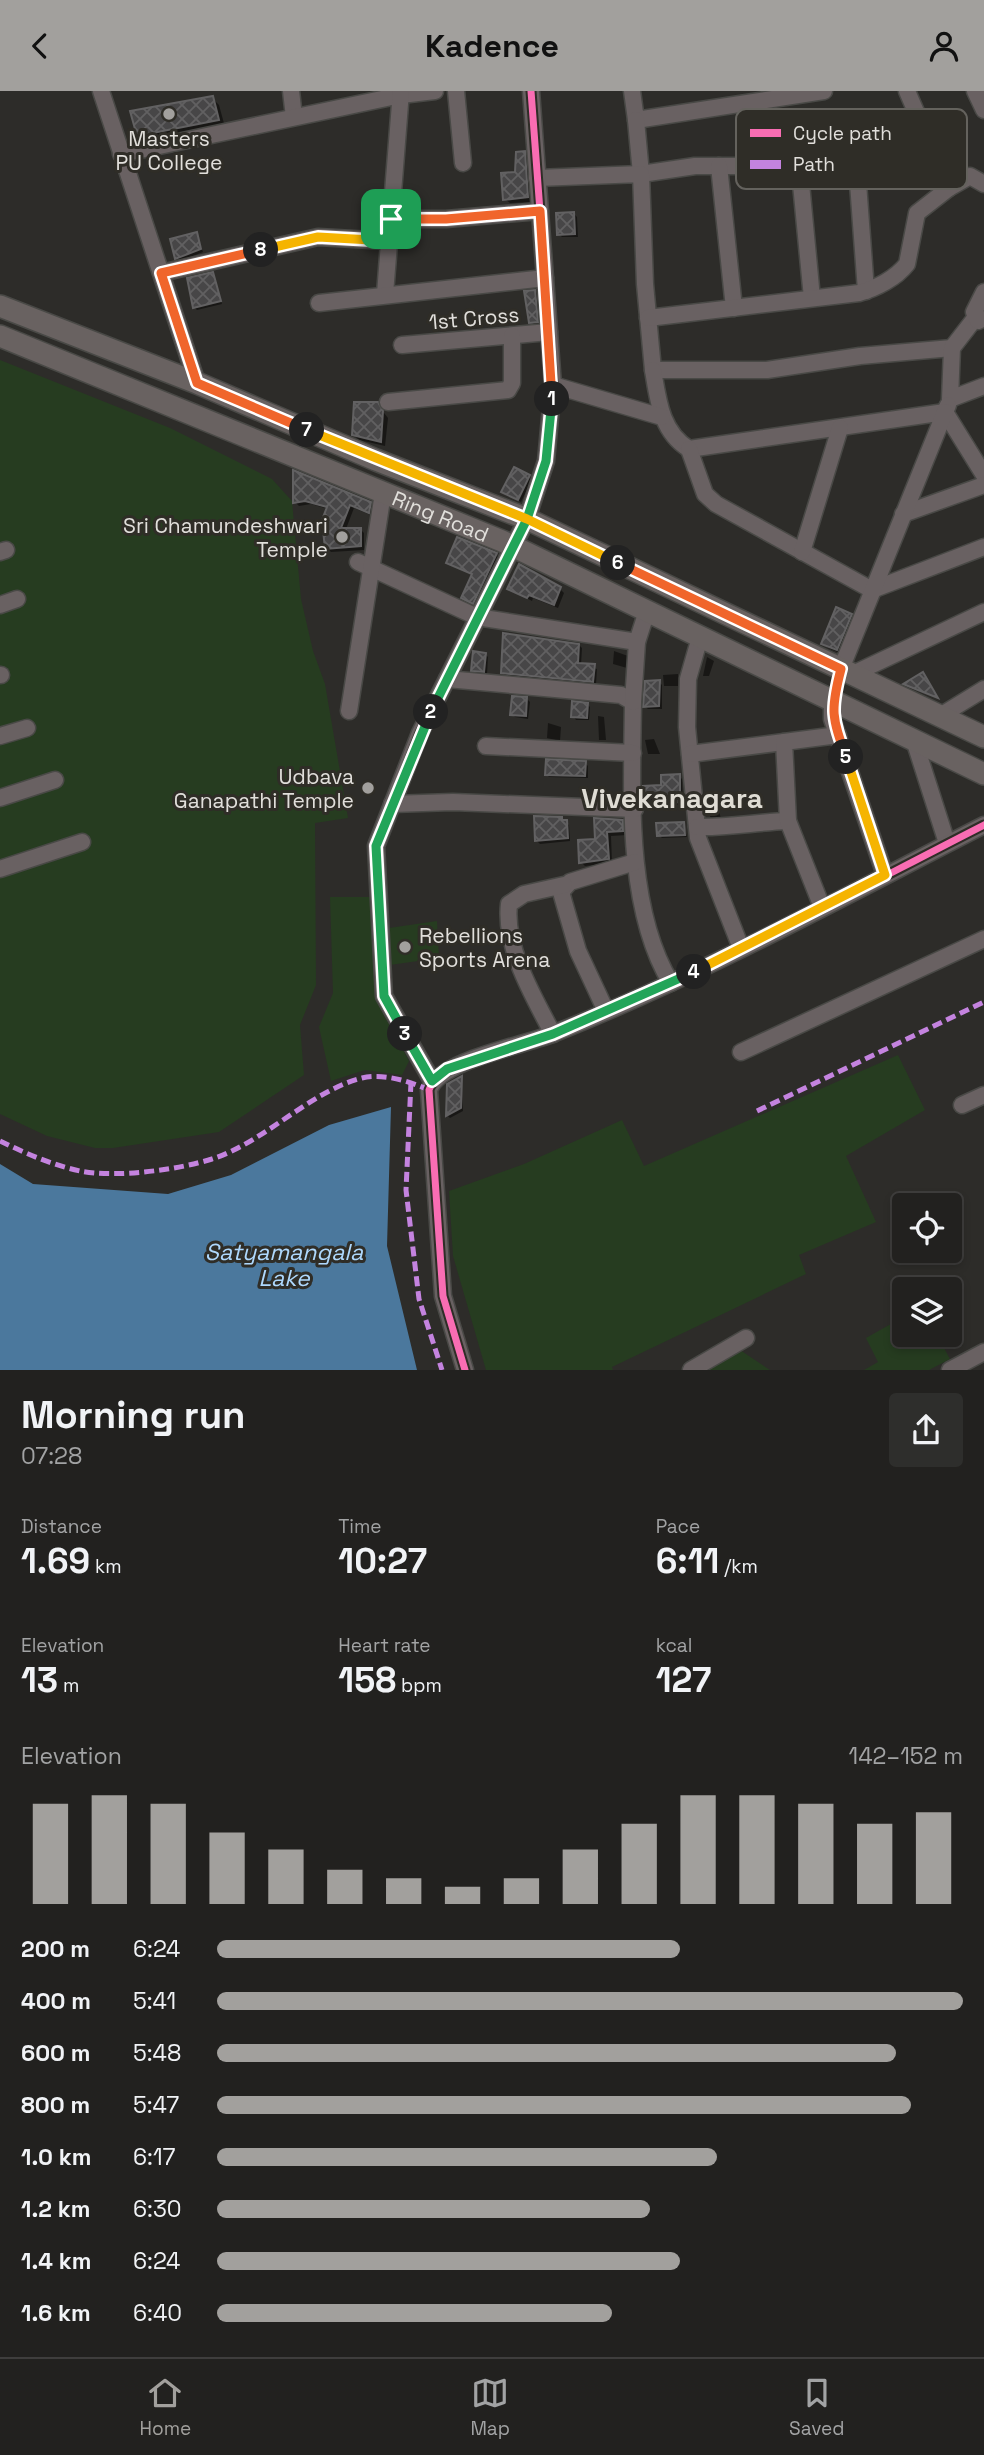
<!DOCTYPE html>
<meta charset="utf-8">
<style>
:root{--surface:#22211f;--page:#2e2e2c;--text:#f1f3f6;--muted:#a2a3a4;--line:#3f3e3d;--accent:#a2a09d}
body{margin:0;font-family:"Space Grotesk",sans-serif;background:var(--page);color:var(--text);height:100vh;display:flex;flex-direction:column;font-size:26px;white-space:nowrap}
*{box-sizing:border-box;margin:0}
p{font-size:23px;color:var(--muted)}
.icon{flex:none;width:38px;height:38px;fill:none;stroke:currentColor;stroke-width:2;stroke-linecap:round;stroke-linejoin:round}
.map{position:relative;height:1279px;overflow:hidden}
.panel{display:flex;flex-direction:column;background:var(--surface);flex:1}
.panel>*{flex:none}
.fabs{position:absolute;left:892px;top:1102px;display:grid;gap:14px}
.fabs a{display:grid;place-items:center;width:70px;height:70px;border-radius:7px;background:var(--surface);box-shadow:0 4px 10px #0003,0 0 0 2px var(--line);font-size:35px}
.pin{position:absolute;display:grid;place-items:center;width:60px;height:60px;color:#fff;margin:-30px;border-radius:14px;box-shadow:0 4px 10px #0006}
.km{position:absolute;width:35px;height:35px;margin:-18px;border-radius:50%;background:#222;color:#fff;font-size:19px;line-height:35px;text-align:center}
.round{display:grid;place-items:center;flex:none;width:74px;height:74px;border-radius:7px;background:var(--page)}
.headline{display:flex;align-items:center;justify-content:space-between;height:119px;padding:0 21px}
h1{font-size:38px;font-weight:700;line-height:52px}
.stats{display:grid;grid-template-columns:repeat(3,1fr);gap:10px;height:119px;padding:7px 21px}
.stats div{display:grid;align-content:center}
.stats b{font-size:35px;font-weight:700}
.stats small{font-size:19px;font-weight:400}
.stats p{font-size:19px}
.chart{height:196px;padding:14px 21px}
.chart p{display:flex;justify-content:space-between}
.chart svg{width:100%;height:126px;margin-top:7px;stroke:var(--accent);stroke-width:6}
ul{padding:0 21px;list-style:none;font-size:23px}
li{display:grid;grid-template-columns:112px 84px 1fr;align-items:center;height:52px}
li i{height:18px;border-radius:9px;background:var(--accent)}
header{display:flex;justify-content:space-between;align-items:center;height:91px;padding:0 21px;background:var(--accent);color:#111;font-size:32px;font-weight:700}
.tab-bar{display:flex;justify-content:space-around;align-items:center;height:98px;border-top:2px solid var(--line);background:var(--surface);font-size:19px;color:var(--muted)}
.tab-bar a{display:grid;justify-items:center;gap:4px}
.tab-bar .current{color:var(--accent)}
.map>svg:first-child{display:block}
.green{fill:#263c20}
.water{fill:#4b789d}
.shadow{fill:#0007}
.building{fill:url(#building-cross-hatch);stroke:#626162;stroke-width:2}
.lines{fill:none;stroke-linecap:round;stroke-linejoin:round}
.minor-casing{stroke:#494946;stroke-width:19}
.major-casing{stroke:#494946;stroke-width:24}
.minor{stroke:#696162;stroke-width:16}
.major{stroke:#696261;stroke-width:21}
.quiet{stroke:#c483df;stroke-width:5;stroke-dasharray:10 5;stroke-linecap:butt}
.cycleway-casing{stroke:#2f2d27;stroke-width:11}
.cycleway{stroke:#f96db3;stroke-width:7}
.split-1-casing{stroke:#fff;stroke-width:14}
.split-2-casing{stroke:#fff;stroke-width:14}
.split-3-casing{stroke:#fff;stroke-width:14}
.split-4-casing{stroke:#fff;stroke-width:14}
.split-5-casing{stroke:#fff;stroke-width:14}
.split-6-casing{stroke:#fff;stroke-width:14}
.split-7-casing{stroke:#fff;stroke-width:14}
.split-8-casing{stroke:#fff;stroke-width:14}
.split-9-casing{stroke:#fff;stroke-width:14}
.split-1{stroke:#f0652b;stroke-width:9}
.split-2{stroke:#22a559;stroke-width:9}
.split-3{stroke:#22a559;stroke-width:9}
.split-4{stroke:#22a559;stroke-width:9}
.split-5{stroke:#f5b400;stroke-width:9}
.split-6{stroke:#f0652b;stroke-width:9}
.split-7{stroke:#f5b400;stroke-width:9}
.split-8{stroke:#f0652b;stroke-width:9}
.split-9{stroke:#f5b400;stroke-width:9}
.poi-dot{fill:#a2a09d;stroke:#2f2d27;stroke-width:2.5}
.labels{text-anchor:middle;dominant-baseline:central;stroke-width:6;stroke-linejoin:round;paint-order:stroke}
.poi-label{font-size:21px;fill:#e1dfdb;stroke:#2f2d27;text-anchor:end}
.street-label{font-size:21px;fill:#e1dfdb;stroke:#2f2d27}
.water-label{font-size:23px;font-style:italic;fill:#aed8fd;stroke:#2f2d27}
.district-label{font-size:28px;font-weight:bold;fill:#dfdcd4;stroke:#2f2d27}
.key{fill:#2f2d27;stroke:#64625d;stroke-width:2}
.key-label{font-size:19px;fill:#e1dfdb}
</style>
<header><svg class="icon" aria-label="back" viewBox="0 0 24 24"><path d="M15 5l-7 7 7 7"/></svg>Kadence<svg class="icon" aria-label="person" viewBox="0 0 24 24"><circle cx="12" cy="8" r="4"/><path d="M4 21q1-7 8-7t8 7"/></svg></header>
<div class="map">
<svg width="984" height="1279" viewBox="0 0 984 1279">
<defs>
<pattern id="building-cross-hatch" width="8" height="8" patternUnits="userSpaceOnUse" patternTransform="scale(1.75)"><rect width="8" height="8" fill="#474647"/><path d="M0 0l8 8M0 8l8-8" fill="none" stroke="#616061"/></pattern>
</defs>
<rect width="100%" height="100%" fill="#2d2c29"/>
<g class="green">
<path d="M0,269L170,337L272,388L292,410L301,508L313,560L325,593L348,727L315,732L316,894L300,934L304,984L219,1041L113,1057H95L47,1045L0,1023Z"/>
<path d="M330,806H370L380,917L409,970L402,984L365,979L331,990L319,936L333,902Z"/>
<path d="M437,830L439,867L390,874L389,837Z"/>
<path d="M898,964L925,1019L846,1065L876,1131L799,1164L806,1183L612,1276L613,1279H486L453,1165L449,1100L524,1073L622,1029L644,1075Z"/>
<path d="M905,1225V1244H937L950,1268L929,1279H864L878,1271L866,1247Z"/>
<path d="M740,1259L770,1279H709Z"/>
</g>
<path class="water" d="M391,1016L387,1155L417,1279H0V1073L33,1093L168,1103L231,1084L329,1034Z"/>
<g class="shadow">
<path d="M212,7L219,14L225,36L145,51L138,44Z"/>
<path d="M524,62L529,66L532,111L510,112L505,108Z"/>
<path d="M574,123L577,126L578,146H562L559,143Z"/>
<path d="M196,143L203,161L180,170L177,167Z"/>
<path d="M213,183L222,213L197,219L194,216Z"/>
<path d="M535,200L538,203L540,234H534L527,216L526,201Z"/>
<path d="M377,313L388,327L385,355L359,349L354,344Z"/>
<path d="M295,381L374,416L373,425L354,417L346,438H360L364,442V459L331,461L327,457L328,418L311,413L299,415L295,411Z"/>
<path d="M529,385L532,388L521,411L506,403Z"/>
<path d="M496,463L499,467L477,515L467,510L463,507L473,484L448,472Z"/>
<path d="M509,497L560,498L564,502L558,517L533,507L532,510Z"/>
<path d="M851,524L856,529L842,563L828,557L823,552Z"/>
<path d="M579,554L582,557L581,574L597,578L596,593L506,585L503,582Z"/>
<path d="M614,560L628,565L627,577L613,573Z"/>
<path d="M485,563L488,566L487,583L476,582L473,579Z"/>
<path d="M707,566L714,570L709,585H703Z"/>
<path d="M678,583V595H664L663,584Z"/>
<path d="M659,591L662,594V618H648L645,616Z"/>
<path d="M527,608L530,611L528,628L515,626L512,623Z"/>
<path d="M587,613L590,616L589,629H576L573,625Z"/>
<path d="M598,625L604,626L606,649H599Z"/>
<path d="M548,632L561,636L560,650L547,647Z"/>
<path d="M654,648L660,663H648L645,649Z"/>
<path d="M585,672L588,675V687L549,686L546,683Z"/>
<path d="M679,685L682,688L683,714H669L666,708L648,709L645,706Z"/>
<path d="M372,693L373,703L366,704L365,694Z"/>
<path d="M718,716L721,728H711L707,717Z"/>
<path d="M561,727L569,734L570,750L540,753L537,750Z"/>
<path d="M596,729L622,731L626,735L627,744L611,745L612,772L585,775L581,771L597,750Z"/>
<path d="M683,733L687,746L662,747L659,744Z"/>
<path d="M461,987L463,1020L450,1027L447,1024Z"/>
</g>
<g class="building">
<path d="M213,5L219,29L137,45L130,20Z"/>
<path d="M525,60L528,106L503,109L501,82L515,81L516,61Z"/>
<path d="M574,121L575,143L557,144L556,122Z"/>
<path d="M197,141L201,158L175,168L170,148Z"/>
<path d="M213,181L221,210L193,217L187,187Z"/>
<path d="M535,199L538,231L529,232L524,200Z"/>
<path d="M354,311H378L383,320L381,351L352,344Z"/>
<path d="M514,376L530,384L518,409L501,401Z"/>
<path d="M293,379L371,411L369,422L350,414L341,437H361V455L325,458L322,429L327,416L305,410L293,412Z"/>
<path d="M457,446L497,462L473,513L461,507L472,483L446,472Z"/>
<path d="M519,473L561,496L554,514L529,504L527,507L507,498Z"/>
<path d="M836,516L852,523L837,559L821,553Z"/>
<path d="M503,542L579,553L578,572L595,573L593,591L501,582Z"/>
<path d="M473,560L486,562L484,581L471,580Z"/>
<path d="M923,581L938,607L903,593Z"/>
<path d="M660,589L659,615L643,616L645,590Z"/>
<path d="M512,605L527,606L526,625L510,624Z"/>
<path d="M572,610L588,612L587,627L571,626Z"/>
<path d="M546,668L586,670L585,685L545,684Z"/>
<path d="M680,683V711L665,712L664,705L643,706V695L661,694V684Z"/>
<path d="M534,725L562,726V729H567L568,747L535,750Z"/>
<path d="M594,727L623,729V740L607,741L609,768L579,772L578,749L595,748Z"/>
<path d="M684,731L685,744L657,745L656,732Z"/>
<path d="M462,985L461,1017L446,1025L447,993Z"/>
</g>
<g class="lines">
<g class="minor-casing">
<g id="minor">
<path d="M101,0L197,292"/>
<path d="M291,0L294,26"/>
<path d="M456,0L463,72"/>
<path d="M632,0L636,29L824,0"/>
<path d="M907,0L949,97L970,85L984,93"/>
<path d="M975,0L984,19"/>
<path d="M636,29L641,83L695,75H775L928,53"/>
<path d="M121,63L401,4L435,0"/>
<path d="M856,65L866,200"/>
<path d="M799,72L812,207"/>
<path d="M719,75L734,217"/>
<path d="M537,87L641,83L645,193L653,279H767L860,265L952,257"/>
<path d="M391,128H446L540,120"/>
<path d="M161,182L318,146L389,150"/>
<path d="M385,203L401,0"/>
<path d="M319,212L545,187"/>
<path d="M976,226L952,257L950,308L984,295"/>
<path d="M648,227L859,202C877,197 896,187 907,173L917,122L949,97"/>
<path d="M982,228L978,230L974,221L984,201"/>
<path d="M402,254L549,241"/>
<path d="M653,279C658,309 661,341 689,358L945,321"/>
<path d="M553,294L662,326"/>
<path d="M388,311L508,299L512,292V245"/>
<path d="M948,314L945,321L984,384"/>
<path d="M689,358L705,403L716,413L872,499L984,456"/>
<path d="M903,423L984,394"/>
<path d="M0,461L6,459"/>
<path d="M802,461L840,337"/>
<path d="M358,471L477,526L637,551"/>
<path d="M0,514L17,508"/>
<path d="M700,546L688,588L687,636L698,747L741,857"/>
<path d="M841,578L945,321"/>
<path d="M853,583L984,521"/>
<path d="M0,584H1"/>
<path d="M447,588L621,604L633,611C632,697 625,817 671,892"/>
<path d="M832,610V628L885,784"/>
<path d="M633,611L637,551L647,520"/>
<path d="M349,620L383,402"/>
<path d="M940,625L984,598"/>
<path d="M0,645L27,637"/>
<path d="M914,649L947,752"/>
<path d="M486,655L633,662"/>
<path d="M690,663L784,651"/>
<path d="M0,707L55,689"/>
<path d="M392,713L453,711L635,718"/>
<path d="M697,736C728,737 757,731 788,730"/>
<path d="M0,778L82,751"/>
<path d="M822,816L788,730L784,651L838,644"/>
<path d="M606,920L578,860L561,801L570,791L635,771"/>
<path d="M553,943C533,905 504,856 509,813L524,803L564,794"/>
<path d="M741,961L984,848"/>
<path d="M432,990L384,905L376,755L420,642L527,428L546,370L553,294L531,0"/>
<path d="M962,1014L984,1004"/>
<path d="M465,1279L443,1205L429,999C439,969 526,954 555,942C703,883 843,806 984,734"/>
<path d="M691,1279L746,1247"/>
<path d="M950,1279L984,1261"/>
</g>
</g>
<g class="major-casing">
<g id="major">
<path d="M0,215L197,292L376,369L527,428L984,646"/>
<path id="s1" d="M0,245L502,450L984,683"/>
</g>
</g>
<use href="#minor" class="minor"/>
<use href="#major" class="major"/>
<g class="quiet">
<path d="M411,991L406,1099L419,1208L442,1279"/>
<path d="M757,1020L984,911"/>
<path d="M0,1050C25,1062 52,1074 80,1080C116,1087 177,1079 212,1068C265,1051 310,1000 362,987C383,982 409,990 429,999"/>
</g>
<g class="cycleway-casing">
<g id="cycleway">
<path d="M432,990L384,905L376,755L420,642L527,428L546,370L553,294L531,0"/>
<path d="M465,1279L443,1205L429,999C439,969 526,954 555,942C703,883 843,806 984,734"/>
</g>
</g>
<use href="#cycleway" class="cycleway"/>
</g>
<g class="lines">
<g class="split-1-casing">
<path id="split-1" d="M391,128H446L540,120L552,308"/>
</g>
<g class="split-2-casing">
<path id="split-2" d="M431,621L527,428L546,370L552,308"/>
</g>
<g class="split-3-casing">
<path id="split-3" d="M405,943L384,905L376,755L431,621"/>
</g>
<g class="split-4-casing">
<path id="split-4" d="M405,943L432,990L447,978L553,943L694,881"/>
</g>
<g class="split-5-casing">
<path id="split-5" d="M694,881L885,784L846,666"/>
</g>
<g class="split-6-casing">
<path id="split-6" d="M618,472L841,578C830,620 832,626 846,666"/>
</g>
<g class="split-7-casing">
<path id="split-7" d="M307,339L527,428L618,472"/>
</g>
<g class="split-8-casing">
<path id="split-8" d="M261,159L161,182L197,292L307,339"/>
</g>
<g class="split-9-casing">
<path id="split-9" d="M261,159L318,146L389,150L391,128"/>
</g>
<use href="#split-1" class="split-1"/>
<use href="#split-2" class="split-2"/>
<use href="#split-3" class="split-3"/>
<use href="#split-4" class="split-4"/>
<use href="#split-5" class="split-5"/>
<use href="#split-6" class="split-6"/>
<use href="#split-7" class="split-7"/>
<use href="#split-8" class="split-8"/>
<use href="#split-9" class="split-9"/>
</g>
<g class="poi-dot">
<circle cx="169" cy="23" r="7"/>
<circle cx="342" cy="446" r="7"/>
<circle cx="368" cy="697" r="7"/>
<circle cx="405" cy="856" r="7"/>
</g>
<g class="labels">
<g class="poi-label">
<text x="169" y="47" text-anchor="middle">Masters<tspan x="169" dy="24">PU College</tspan></text>
<text x="328" y="434">Sri Chamundeshwari<tspan x="328" dy="24">Temple</tspan></text>
<text x="354" y="685">Udbava<tspan x="354" dy="24">Ganapathi Temple</tspan></text>
<text x="419" y="844" text-anchor="start">Rebellions<tspan x="419" dy="24">Sports Arena</tspan></text>
</g>
<g class="street-label">
<text transform="translate(474 227) rotate(-5)">1st Cross</text>
<text stroke="none"><textPath href="#s1" startOffset="476">Ring Road</textPath></text>
</g>
<g class="water-label">
<text x="284" y="1161">Satyamangala<tspan x="284" dy="26">Lake</tspan></text>
</g>
<g class="district-label">
<text x="672" y="707">Vivekanagara</text>
</g>
</g>
<rect x="736" y="18" width="231" height="80" rx="10" class="key"/>
<rect x="750" y="38" width="31" height="8" fill="#f96db3"/>
<rect x="750" y="69" width="31" height="9" fill="#c483df"/>
<g class="key-label">
<text x="793" y="49">Cycle path</text>
<text x="793" y="80">Path</text>
</g>
</svg>
<div class="fabs">
<a><svg class="icon" aria-label="locate" viewBox="0 0 24 24"><circle cx="12" cy="12" r="6"/><path d="M12 2v4M12 18v4M2 12h4M18 12h4"/></svg></a>
<a><svg class="icon" aria-label="layers" viewBox="0 0 24 24"><path d="M12 4l9 5-9 5-9-5zM3 14l9 5 9-5"/></svg></a>
</div>
<div class="pin" style="left:391px;top:128px;background:#1e9e55"><svg class="icon" aria-label="arrive" viewBox="0 0 24 24"><path d="M6 21V4h12l-3 4 3 4H6"/></svg></div>
<b class="km" style="left:552px;top:308px">1</b>
<b class="km" style="left:431px;top:621px">2</b>
<b class="km" style="left:405px;top:943px">3</b>
<b class="km" style="left:694px;top:881px">4</b>
<b class="km" style="left:846px;top:666px">5</b>
<b class="km" style="left:618px;top:472px">6</b>
<b class="km" style="left:307px;top:339px">7</b>
<b class="km" style="left:261px;top:159px">8</b>
</div>
<section class="panel">
<div class="headline"><div><h1>Morning run</h1><p>07:28</p></div><a class="round"><svg class="icon" aria-label="share" viewBox="0 0 24 24"><path d="M12 15V3M7 8l5-5 5 5M5 13v7h14v-7"/></svg></a></div>
<div class="stats">
<div><p>Distance</p><b>1.69<small> km</small></b></div>
<div><p>Time</p><b>10:27</b></div>
<div><p>Pace</p><b>6:11<small> /km</small></b></div>
</div>
<div class="stats">
<div><p>Elevation</p><b>13<small> m</small></b></div>
<div><p>Heart rate</p><b>158<small> bpm</small></b></div>
<div><p>kcal</p><b>127</b></div>
</div>
<div class="chart"><p><span>Elevation</span>142–152 m</p>
<svg viewBox="0 0 160 44" preserveAspectRatio="none"><path d="M5 44V9M15 44V6M25 44V9M35 44V19M45 44V25M55 44V32M65 44V35M75 44V38M85 44V35M95 44V25M105 44V16M115 44V6M125 44V6M135 44V9M145 44V16M155 44V12"/></svg>
</div>
<ul>
<li><b>200 m</b>6:24<i style="width:62%"></i></li>
<li><b>400 m</b>5:41<i style="width:100%"></i></li>
<li><b>600 m</b>5:48<i style="width:91%"></i></li>
<li><b>800 m</b>5:47<i style="width:93%"></i></li>
<li><b>1.0 km</b>6:17<i style="width:67%"></i></li>
<li><b>1.2 km</b>6:30<i style="width:58%"></i></li>
<li><b>1.4 km</b>6:24<i style="width:62%"></i></li>
<li><b>1.6 km</b>6:40<i style="width:53%"></i></li>
</ul>
</section>
<nav class="tab-bar">
<a class="current"><svg class="icon" aria-label="home" viewBox="0 0 24 24"><path d="M3 11l9-7 9 7M6 9v11h12V9"/></svg>Home</a>
<a><svg class="icon" aria-label="map" viewBox="0 0 24 24"><path d="M3 6l6-2 6 2 6-2v14l-6 2-6-2-6 2zM9 4v14M15 6v14"/></svg>Map</a>
<a><svg class="icon" aria-label="saved" viewBox="0 0 24 24"><path d="M7 4h10v16l-5-4-5 4z"/></svg>Saved</a>
</nav>
